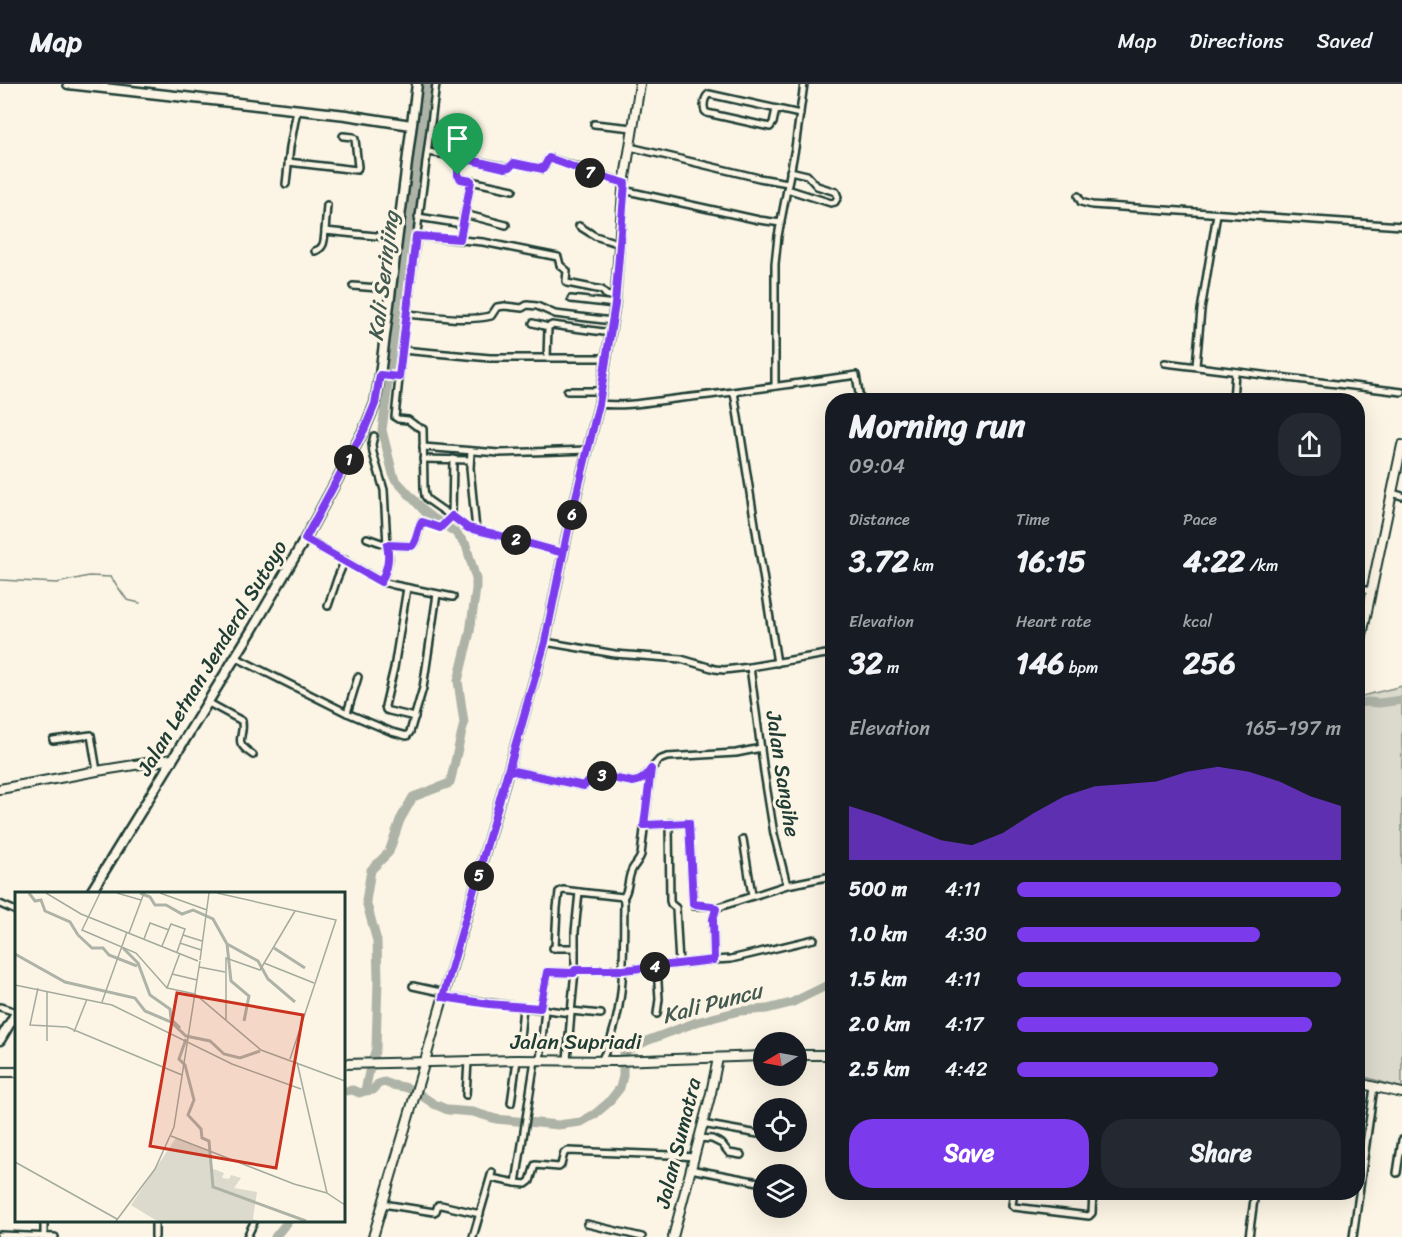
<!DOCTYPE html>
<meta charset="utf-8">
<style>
:root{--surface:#171b24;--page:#242831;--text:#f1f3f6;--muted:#9ea1a6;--line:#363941;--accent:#7c3aed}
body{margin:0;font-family:Sriracha,sans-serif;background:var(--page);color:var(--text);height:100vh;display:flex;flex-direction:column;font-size:22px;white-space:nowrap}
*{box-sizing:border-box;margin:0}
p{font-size:20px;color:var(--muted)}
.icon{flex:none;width:33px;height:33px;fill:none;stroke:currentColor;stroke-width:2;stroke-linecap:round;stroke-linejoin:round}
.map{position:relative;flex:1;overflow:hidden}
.sheet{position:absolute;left:825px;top:309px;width:540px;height:807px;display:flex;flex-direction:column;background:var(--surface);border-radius:24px;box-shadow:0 6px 24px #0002}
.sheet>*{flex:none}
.needle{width:39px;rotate:260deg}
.buttons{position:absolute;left:753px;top:948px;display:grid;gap:12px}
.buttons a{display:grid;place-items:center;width:54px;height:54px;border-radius:50%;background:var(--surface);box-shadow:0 6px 24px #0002;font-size:30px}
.pin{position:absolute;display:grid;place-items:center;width:51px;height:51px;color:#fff;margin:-62px -26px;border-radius:50% 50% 50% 0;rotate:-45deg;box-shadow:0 0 6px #0007}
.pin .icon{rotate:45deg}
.km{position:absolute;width:30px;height:30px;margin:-15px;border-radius:50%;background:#222;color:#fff;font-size:16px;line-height:30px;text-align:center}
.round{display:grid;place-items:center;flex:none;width:63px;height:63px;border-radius:24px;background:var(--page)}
.summary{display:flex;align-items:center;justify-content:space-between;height:102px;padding:0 24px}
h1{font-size:33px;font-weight:700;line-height:45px}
.metrics{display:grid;grid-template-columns:repeat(3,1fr);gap:9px;height:102px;padding:6px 24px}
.metrics div{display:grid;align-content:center}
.metrics b{font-size:30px;font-weight:700}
.metrics small{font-size:16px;font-weight:400}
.metrics p{font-size:16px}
.chart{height:168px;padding:12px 24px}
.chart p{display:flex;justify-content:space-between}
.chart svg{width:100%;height:108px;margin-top:6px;fill:var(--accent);opacity:.7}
.cta{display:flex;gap:12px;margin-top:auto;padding:12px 24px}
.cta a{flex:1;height:69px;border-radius:24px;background:var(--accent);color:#fff;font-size:24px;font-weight:700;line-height:69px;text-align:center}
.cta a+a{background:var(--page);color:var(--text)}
ul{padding:0 24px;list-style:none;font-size:20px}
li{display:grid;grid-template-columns:96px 72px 1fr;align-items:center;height:45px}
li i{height:15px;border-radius:8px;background:var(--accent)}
header{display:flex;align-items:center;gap:36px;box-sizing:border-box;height:84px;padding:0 30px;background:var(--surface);border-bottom:2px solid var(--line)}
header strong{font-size:28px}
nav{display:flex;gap:33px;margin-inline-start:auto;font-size:21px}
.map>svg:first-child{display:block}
.green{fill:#dcdacc;stroke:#7e8c80;stroke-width:1.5}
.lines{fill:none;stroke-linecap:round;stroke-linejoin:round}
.stream{stroke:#758479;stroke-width:1.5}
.river{stroke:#aeb3a7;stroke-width:9}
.street-casing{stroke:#1f3d34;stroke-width:10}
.secondary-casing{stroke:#1f3d34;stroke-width:12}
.primary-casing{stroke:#1f3d34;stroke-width:13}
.street{stroke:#fcf5e5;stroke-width:5}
.secondary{stroke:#fcf5e5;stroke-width:8}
.primary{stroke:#fcf5e5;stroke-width:8}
.route-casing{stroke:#fff;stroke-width:12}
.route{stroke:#7c3aed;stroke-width:8}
.labels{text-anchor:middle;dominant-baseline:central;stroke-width:6;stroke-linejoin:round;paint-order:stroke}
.street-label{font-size:21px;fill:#1f3d34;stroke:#fcf5e5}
.water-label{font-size:22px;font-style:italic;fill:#435a51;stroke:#fcf5e5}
.inset-river{fill:none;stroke:#aeb3a7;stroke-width:3}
.inset-road{fill:none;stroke:#a4ab9e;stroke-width:1.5}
.view{fill:#c8321e;fill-opacity:0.15;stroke:#c8321e;stroke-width:3}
.inset-edge{fill:none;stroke:#1f3d34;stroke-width:3}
</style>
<header>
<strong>Map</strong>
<nav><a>Map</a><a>Directions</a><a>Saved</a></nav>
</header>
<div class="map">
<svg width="1402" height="1153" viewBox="0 0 1402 1153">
<rect width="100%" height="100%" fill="#fcf5e5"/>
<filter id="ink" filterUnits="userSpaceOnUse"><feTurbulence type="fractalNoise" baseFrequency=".0167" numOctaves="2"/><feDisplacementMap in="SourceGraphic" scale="12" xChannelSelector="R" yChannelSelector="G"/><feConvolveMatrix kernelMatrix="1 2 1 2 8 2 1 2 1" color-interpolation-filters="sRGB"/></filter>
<g filter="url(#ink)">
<path class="green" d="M1402,602V1004L1358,991V613Z"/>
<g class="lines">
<g class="stream">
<path d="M0,496L57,499L89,492L111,493L127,516L140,519"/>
<path d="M250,1153L258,1136"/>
</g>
<g class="river">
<path d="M1358,619L1368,618L1379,619L1402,616"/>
<path d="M344,1007L353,1006L359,1009L365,1007L369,988L376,964L378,896L377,857L366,817L371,786L389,768L400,736L413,713L450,699L464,639L458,597L470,548L476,505V495L466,461L455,448L427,430L394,394L382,346L427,0"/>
<path d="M365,1007L373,1006L378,1000L384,998L392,1001L404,1003L413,1006L434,1020L448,1026L473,1028L496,1035L558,1041L581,1038L595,1030L608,1019L620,1004L623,992V971L628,966L649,956L697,938L739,927L767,925L791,919L832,899"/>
<path d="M275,1153L289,1136"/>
</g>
<g class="street-casing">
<g id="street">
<path d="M436,0L402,266L395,333L398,335L408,336L416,342L423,345L424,404L425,412L428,416L468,444L494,450L563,469"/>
<path d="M776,25L773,39L770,43L707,29L705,27C703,22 704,13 709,10L800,30"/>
<path d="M594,40L633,44"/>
<path d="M630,63L759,94L788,99"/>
<path d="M428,68L454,72L508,84L514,79L543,85L549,74L625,99"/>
<path d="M458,73V91L461,95L513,106"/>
<path d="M288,78L357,86L358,83L355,55L353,53L343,52"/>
<path d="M286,100L290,63L297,26"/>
<path d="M787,105L831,119L835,118L838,113L836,108L817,102L807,91L790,87"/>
<path d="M623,106L759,136L781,139"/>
<path d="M1078,112L1081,118L1092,121L1402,142"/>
<path d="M327,121L325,147L396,154"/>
<path d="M464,130L506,141"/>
<path d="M418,133L462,140"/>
<path d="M579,142L595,152L620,160"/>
<path d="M416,152L483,158L558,173L560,181L567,187L566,197L567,199L602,206L606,211L615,213"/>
<path d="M460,155L471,97"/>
<path d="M315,167C325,164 324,156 325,147"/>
<path d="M353,202L390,205"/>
<path d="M571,215L615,220"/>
<path d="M406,230C433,232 465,238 491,232L497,223L505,222L522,224L527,221L537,222L555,230L612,237"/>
<path d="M533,239L548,243L547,274"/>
<path d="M548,243L552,241L611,249"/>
<path d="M402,266L490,274H607"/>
<path d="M1165,279L1402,308"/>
<path d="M1196,282L1201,226L1217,130"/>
<path d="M380,291L399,293"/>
<path d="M775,302V180L778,152L795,64L804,0"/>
<path d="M567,307H601"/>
<path d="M734,308L777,579"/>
<path d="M1233,316L1235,288"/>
<path d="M599,320C626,323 655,317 682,314C740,308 798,299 856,291L860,316"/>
<path d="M374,352L372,360L373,369L384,406L387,461L389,474L385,489L382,498"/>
<path d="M423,363L499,369L588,366"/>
<path d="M471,367L470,384L476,446"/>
<path d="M423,375L469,376"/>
<path d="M1392,409L1402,412"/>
<path d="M367,454L387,461L412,462C419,456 417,445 422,438L441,443L452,432L453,375"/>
<path d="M305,455L382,498L394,501L453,513"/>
<path d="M407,504L394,584L385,622L386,626L389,627L415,633"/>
<path d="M1358,506H1370"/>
<path d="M328,522L337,495L345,476"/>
<path d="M545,558L615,570L681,575L715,585L724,586L750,583L832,569"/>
<path d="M235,573L347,629L392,648L407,652L410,648L423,604L437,510"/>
<path d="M750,583L764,688L774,750L787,801"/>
<path d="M207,618L242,637C245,656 231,655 253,671"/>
<path d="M347,629L358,593"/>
<path d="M53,656L91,651L97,687"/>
<path d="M509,686L584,702L596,691L633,698L637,697L643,694L659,676L667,673L736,669L761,664"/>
<path d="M669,739L670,817L671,820L676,824L679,880"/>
<path d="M644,741L689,739L693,819L694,822H712L716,825"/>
<path d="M743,755L752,811"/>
<path d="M623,814C630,805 627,793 633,784C636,779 639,777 641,771L651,686"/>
<path d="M0,820L16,827"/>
<path d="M553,864H575"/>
<path d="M555,864L557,824L559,808L563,806L579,808"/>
<path d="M714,876L731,875L814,855"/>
<path d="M575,886V848L579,808L623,813L624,818C623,870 627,930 601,977"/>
<path d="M413,902L445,909"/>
<path d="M443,913L571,929L575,886H623L714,876L713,835L716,825L719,823L787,801L832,792"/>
<path d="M0,923L16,928"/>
<path d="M540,924L547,888L574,889"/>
<path d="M571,927L601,930"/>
<path d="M657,930L659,915L657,883"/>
<path d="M520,955L523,923"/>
<path d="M567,976L571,929"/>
<path d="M540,977L545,925"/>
<path d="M466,1011L468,977"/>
<path d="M511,1019L517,976"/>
<path d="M702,1040L764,1051"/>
<path d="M698,1054L712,1055L722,1060L729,1069L741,1071"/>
<path d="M690,1085L764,1099"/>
<path d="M1397,1089L1402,1056"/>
<path d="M491,1094L516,1099L526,1100L530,1097L535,1081L559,1083L561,1081L564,1069L568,1067L670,1071L693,1073"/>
<path d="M516,1099L535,976"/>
<path d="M1014,1108L1012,1121L1014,1123L1089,1132L1092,1129L1093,1108"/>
<path d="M383,1120L434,1128L436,1127L438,1121H441L480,1130"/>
<path d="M39,1136L43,1137L44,1139V1153"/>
<path d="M587,1140L642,1153"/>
<path d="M0,1151L55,1153"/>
<path d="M155,1153V1136"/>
<path d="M247,1153L255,1136"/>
<path d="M473,1153L492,1088"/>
<path d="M1249,1153L1255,1108"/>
<path d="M1353,1153L1374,1003"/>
</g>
</g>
<g class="secondary-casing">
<g id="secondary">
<path d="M1358,570L1402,361"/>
<path d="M0,705L97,687L172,675"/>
<path d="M796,971H832"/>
<path d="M344,980L517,976L615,977L764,972"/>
<path d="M0,988H16"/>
<path d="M1358,999L1402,1009"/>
<path d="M373,1153L425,977L545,558L569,441L599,320L605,283L615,220L623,106L640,0"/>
<path d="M673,1153L711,1009L718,974"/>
</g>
</g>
<g class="primary-casing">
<g id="primary">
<path d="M68,0L346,31L411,41"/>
<path d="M90,810L252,546L305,455L365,344L375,320L380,291L417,0"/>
<path d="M0,956L16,929"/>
</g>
</g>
<use href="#street" class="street"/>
<use href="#secondary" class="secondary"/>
<use href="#primary" class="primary"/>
</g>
</g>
<g class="lines" filter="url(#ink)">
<g class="route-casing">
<path id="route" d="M458,91L461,95L471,97L460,155L416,152L399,293L380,291L375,320L365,344L305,455L381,498C387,485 390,475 387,461L412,462C418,455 417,445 422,438L440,444L452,432L468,444L494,450L563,469L545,558L509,686L584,702L596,691L633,698C642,697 646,692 651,685L644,741L689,739L693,820L712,822L716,825L713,835L714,876L623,886H575L574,889L547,888L540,924L489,920L443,913L545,558L569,441L599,320L615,220L625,99L584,87L549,74L543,85L514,79L510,83L505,84L458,73V91"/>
</g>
<use href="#route" class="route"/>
</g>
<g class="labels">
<g class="street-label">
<text transform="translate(212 574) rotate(-59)">Jalan Letnan Jenderal Sutoyo</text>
<text transform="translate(783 690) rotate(81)">Jalan Sangihe</text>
<text x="576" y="958">Jalan Supriadi</text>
<text transform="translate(678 1059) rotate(-76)">Jalan Sumatra</text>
</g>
<g class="water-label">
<text transform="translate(383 192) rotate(-83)">Kali Serinjing</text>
<text transform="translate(712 919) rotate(-15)">Kali Puncu</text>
</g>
</g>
<g transform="translate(15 808)">
<rect width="330" height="330" fill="#fcf5e5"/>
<path d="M161,246L195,260L196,276L209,281L207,286L214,287L216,283L226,286L219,296L242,300L238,327L244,329H142L116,313Z" fill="#dcdacc"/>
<path class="inset-river" d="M14,1L20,9L26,8L30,19L55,30L63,43M125,1L135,5L140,13H151L167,22L178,18L198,27L212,52M63,43L77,56H88L94,63L122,74M108,56L123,71L135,103L155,117L156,127L165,136M259,56L290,76M0,62L50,90L120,106L130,119L156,130L171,144L195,149L209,162L225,166L245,159M229,129L234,104L216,89L212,52L243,69L253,87L280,110M171,147L164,167L170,173L179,208L173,223L186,237L187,246L194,249L198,295L291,329"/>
<path class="inset-road" d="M31,1L66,22L183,69M85,1L67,38L121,61L152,96M102,1L126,8M145,1L192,18M202,1L321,28L275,167M114,41L129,1M168,43L187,49M129,47L135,31L154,38M165,51L186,58M147,54L156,32L170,37L162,60M165,61L152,96L180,102L246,158L330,189M185,68L194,1M249,71L299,91M184,75L210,80M157,82L182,88M0,93L97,113L217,172L286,197M23,96L15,133L52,135L167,183M87,110L112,40M211,128V66L245,78L280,19M59,140L72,107M32,149V99M282,170L312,301L330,313M156,244L279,292L312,301M0,270L102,327M101,329L140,277L159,235L185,69"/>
<path class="view" d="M162,101L288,123L261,276L135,254Z"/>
<rect width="330" height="330" class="inset-edge"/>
</g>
</svg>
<div class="buttons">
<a><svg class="needle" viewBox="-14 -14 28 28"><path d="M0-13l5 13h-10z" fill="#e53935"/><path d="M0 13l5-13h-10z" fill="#9ea1a6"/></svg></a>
<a><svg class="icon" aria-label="locate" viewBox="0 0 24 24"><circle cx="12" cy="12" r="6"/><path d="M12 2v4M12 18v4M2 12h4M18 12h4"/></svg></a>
<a><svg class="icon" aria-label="layers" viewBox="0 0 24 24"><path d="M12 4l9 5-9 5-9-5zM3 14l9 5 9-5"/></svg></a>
</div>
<div class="pin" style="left:458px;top:91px;background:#1e9e55"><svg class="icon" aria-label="arrive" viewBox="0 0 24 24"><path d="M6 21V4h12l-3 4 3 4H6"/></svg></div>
<b class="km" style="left:349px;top:376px">1</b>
<b class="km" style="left:516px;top:456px">2</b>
<b class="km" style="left:602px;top:692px">3</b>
<b class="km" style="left:655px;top:883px">4</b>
<b class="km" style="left:479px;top:792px">5</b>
<b class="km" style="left:572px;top:431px">6</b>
<b class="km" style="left:590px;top:89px">7</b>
<section class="sheet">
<div class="summary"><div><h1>Morning run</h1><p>09:04</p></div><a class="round"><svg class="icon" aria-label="share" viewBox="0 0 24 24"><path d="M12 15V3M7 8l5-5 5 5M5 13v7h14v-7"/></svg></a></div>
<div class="metrics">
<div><p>Distance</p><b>3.72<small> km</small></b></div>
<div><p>Time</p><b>16:15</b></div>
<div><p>Pace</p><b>4:22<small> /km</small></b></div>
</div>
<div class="metrics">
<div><p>Elevation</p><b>32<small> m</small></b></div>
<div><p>Heart rate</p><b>146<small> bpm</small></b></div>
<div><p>kcal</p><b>256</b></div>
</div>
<div class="chart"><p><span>Elevation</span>165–197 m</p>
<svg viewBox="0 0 160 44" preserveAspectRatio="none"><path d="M0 44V22L10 26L20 31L30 36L40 38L50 33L60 25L70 18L80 14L90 13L100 12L110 8L120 6L130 8L140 12L150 18L160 22V44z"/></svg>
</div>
<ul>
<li><b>500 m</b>4:11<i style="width:100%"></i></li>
<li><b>1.0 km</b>4:30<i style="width:75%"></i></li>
<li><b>1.5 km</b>4:11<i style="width:100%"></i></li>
<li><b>2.0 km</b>4:17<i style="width:91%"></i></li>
<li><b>2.5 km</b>4:42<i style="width:62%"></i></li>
</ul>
<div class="cta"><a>Save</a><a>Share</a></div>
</section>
</div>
